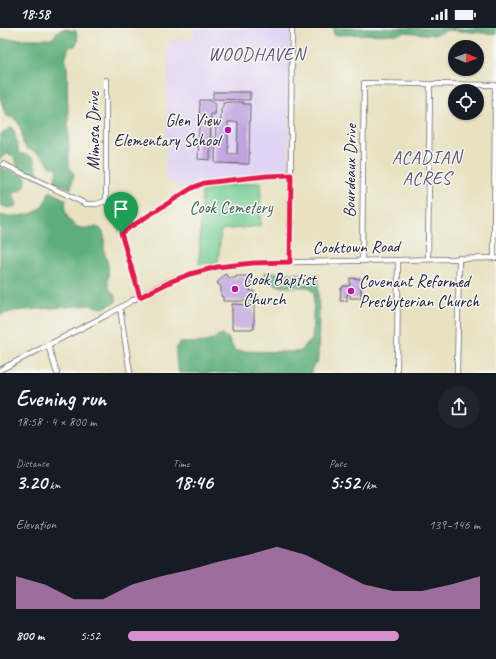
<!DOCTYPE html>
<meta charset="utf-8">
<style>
:root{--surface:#171b24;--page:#20242c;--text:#f1f3f6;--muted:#9ea1a6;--accent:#d690ce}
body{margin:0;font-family:Caveat,sans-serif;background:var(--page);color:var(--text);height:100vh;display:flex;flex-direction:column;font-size:15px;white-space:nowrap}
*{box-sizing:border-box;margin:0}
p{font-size:13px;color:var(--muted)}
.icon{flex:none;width:22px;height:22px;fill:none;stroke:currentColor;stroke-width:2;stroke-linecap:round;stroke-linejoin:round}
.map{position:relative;height:345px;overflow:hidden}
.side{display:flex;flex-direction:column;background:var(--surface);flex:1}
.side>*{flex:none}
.needle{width:26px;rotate:91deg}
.fabs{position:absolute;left:448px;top:12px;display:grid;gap:8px}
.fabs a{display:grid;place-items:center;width:36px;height:36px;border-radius:50%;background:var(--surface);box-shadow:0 1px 3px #0004;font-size:20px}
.pin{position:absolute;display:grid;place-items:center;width:34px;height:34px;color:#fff;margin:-41px -17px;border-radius:50% 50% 50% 0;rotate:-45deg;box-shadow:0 0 4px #0007}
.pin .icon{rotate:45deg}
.round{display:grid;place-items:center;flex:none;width:42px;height:42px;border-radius:21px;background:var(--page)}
.summary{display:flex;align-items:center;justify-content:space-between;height:68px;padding:0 16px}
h1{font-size:22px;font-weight:800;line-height:30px}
.metrics{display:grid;grid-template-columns:repeat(3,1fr);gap:6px;height:68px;padding:4px 16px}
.metrics div{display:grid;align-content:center}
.metrics b{font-size:20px;font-weight:800}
.metrics small{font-size:11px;font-weight:400}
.metrics p{font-size:11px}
.chart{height:112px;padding:8px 16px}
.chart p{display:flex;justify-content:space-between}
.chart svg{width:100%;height:72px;margin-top:4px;fill:var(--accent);opacity:.7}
ul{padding:0 16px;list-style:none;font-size:13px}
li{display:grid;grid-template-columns:64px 48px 1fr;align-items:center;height:30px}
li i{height:10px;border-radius:5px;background:var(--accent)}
.status{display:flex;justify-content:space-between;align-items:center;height:28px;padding:0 20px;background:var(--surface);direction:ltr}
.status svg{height:11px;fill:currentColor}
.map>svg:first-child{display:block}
.built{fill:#e1d4f4}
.green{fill:#73cb92;stroke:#4a7666}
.forest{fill:#5eaf7c;stroke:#40685c}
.building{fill:#c0a2dd;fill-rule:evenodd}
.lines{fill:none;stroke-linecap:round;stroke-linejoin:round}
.minor-casing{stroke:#67656a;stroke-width:6}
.minor{stroke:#fff;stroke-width:4.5}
.route-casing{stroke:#fff;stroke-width:8}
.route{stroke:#e11d48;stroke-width:5}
.poi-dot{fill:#b5179e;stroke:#f6f6f2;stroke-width:1.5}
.labels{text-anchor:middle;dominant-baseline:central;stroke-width:3;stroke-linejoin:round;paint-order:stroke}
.poi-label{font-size:17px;fill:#22223b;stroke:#f6f6f2;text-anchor:start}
.street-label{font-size:17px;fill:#22223b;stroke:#f6f6f2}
.park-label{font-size:17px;fill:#3e5d59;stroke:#f6f6f2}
.neighbourhood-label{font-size:18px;letter-spacing:1px;fill:#594f74;stroke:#f6f6f2}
</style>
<div class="status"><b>18:58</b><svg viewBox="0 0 49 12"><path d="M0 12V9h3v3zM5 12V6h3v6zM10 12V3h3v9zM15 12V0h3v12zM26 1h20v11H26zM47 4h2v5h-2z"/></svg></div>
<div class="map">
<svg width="496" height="345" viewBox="0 0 496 345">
<rect width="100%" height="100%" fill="#f6f6f2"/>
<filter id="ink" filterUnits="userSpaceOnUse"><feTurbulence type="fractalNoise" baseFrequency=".025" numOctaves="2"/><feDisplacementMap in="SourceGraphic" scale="8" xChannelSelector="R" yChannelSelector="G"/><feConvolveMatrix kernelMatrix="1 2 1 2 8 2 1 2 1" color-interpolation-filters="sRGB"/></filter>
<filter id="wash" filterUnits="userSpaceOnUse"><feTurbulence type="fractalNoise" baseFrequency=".012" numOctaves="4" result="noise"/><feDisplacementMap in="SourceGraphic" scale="16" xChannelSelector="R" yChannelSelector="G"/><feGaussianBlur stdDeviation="0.9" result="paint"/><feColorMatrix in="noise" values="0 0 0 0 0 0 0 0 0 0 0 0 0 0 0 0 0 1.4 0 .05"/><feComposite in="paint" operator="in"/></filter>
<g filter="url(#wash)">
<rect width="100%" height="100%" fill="#e8e2c1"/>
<path class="built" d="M194,0H290L289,135L287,142L284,144L206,153L200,154L186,162L165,150L169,11L194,12Z"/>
<path class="green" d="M261,154L260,198L221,202L218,235L199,236L202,160Z"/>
<g class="forest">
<path d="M333,0H496V6L448,2L434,7L405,4L397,6L334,7Z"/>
<path d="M64,1L76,3L78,12L75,18L69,19L65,31L67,39L69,139L74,145L71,161L54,154L58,139H51C44,129 39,124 27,121L23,115L22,105L18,94L12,89H8L5,86L0,69V11H52L58,3Z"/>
<path d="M12,99L14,103L19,125C25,127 39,128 34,138H36C38,146 40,148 48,151V153L47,154L19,140L13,127L6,126L2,129L0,132V107Z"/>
<path d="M0,139L26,149C26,160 23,161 13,166L16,174V178C10,180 6,180 0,177Z"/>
<path d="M50,163L66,172C66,175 65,178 65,181C66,190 74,200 83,200C90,200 98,196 103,204C105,209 104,217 104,222C105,228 107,232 108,237C110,252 103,257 116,268V274L103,280L90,277L14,283L0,287V188C10,188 30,189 38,182C44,177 47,170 50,163Z"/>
<path d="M264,244L315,246L318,247L319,288L318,329L317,335C313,337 311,340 311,345H179C177,335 173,323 179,315L207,314L221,307L228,310L235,323L300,324L304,318L312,312L314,265L309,259H282L264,252Z"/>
</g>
<g id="blocks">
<g class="building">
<path d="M213,64H250V72L213,71Z"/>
<path d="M200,72H211V74H215V86H211L210,132L198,131Z"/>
<path d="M229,74H243V76H250L249,136L215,135L216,93H221V80H223V75ZM228,94H238L237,126H228Z"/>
<path d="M225,246L230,250H236V248H250L249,252H251V258H250V263H254V268H258V273H223V269L221,268V259L217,255Z"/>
<path d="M350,250L361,251V270H350V266H347V273H340L341,260H343V258H350Z"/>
<path d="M232,276L254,277V301H232Z"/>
</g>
</g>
</g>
<g filter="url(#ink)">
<use href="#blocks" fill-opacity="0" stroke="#67656a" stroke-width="1"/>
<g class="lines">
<g class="minor-casing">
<g id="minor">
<path d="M106,52V173L115,190L121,205L140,269"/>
<path d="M3,136L86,176H96L106,173"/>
<path d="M121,205L192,160L204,155L266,148L291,147"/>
<path d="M428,231L430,57"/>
<path d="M362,232L364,55L495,57L494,230"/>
<path d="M290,234L292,0"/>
<path d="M120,280L130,345"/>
<path d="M48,317L57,345"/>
<path d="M0,342C34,324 68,307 103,289C126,277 148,262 173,252C198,242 225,237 253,235L496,230"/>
<path d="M397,345L398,232"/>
<path d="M457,345L459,230"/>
</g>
</g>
<use href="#minor" class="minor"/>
</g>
</g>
<g class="lines" filter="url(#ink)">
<g class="route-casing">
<path id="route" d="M291,147L290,234L253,235L217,239L190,246L172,253L140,269L121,205L192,160L204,155L266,148Z"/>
</g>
<use href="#route" class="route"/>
</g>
<g class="poi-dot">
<circle cx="228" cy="102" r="4"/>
<circle cx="235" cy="261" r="4"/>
<circle cx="351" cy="263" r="4"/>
</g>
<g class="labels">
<g class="poi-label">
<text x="220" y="92" text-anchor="end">Glen View<tspan x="220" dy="20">Elementary School</tspan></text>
<text x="243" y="251">Cook Baptist<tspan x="243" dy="20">Church</tspan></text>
<text x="359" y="253">Covenant Reformed<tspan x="359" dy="20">Presbyterian Church</tspan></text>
</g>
<g class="street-label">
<text transform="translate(93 103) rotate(-90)">Mimosa Drive</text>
<text transform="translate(350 143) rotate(-89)">Bourdeaux Drive</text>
<text transform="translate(356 219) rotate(-1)">Cooktown Road</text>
</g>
<g class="park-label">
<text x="231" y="179">Cook Cemetery</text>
</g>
<g class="neighbourhood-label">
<text x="257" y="26">WOODHAVEN</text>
<text x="427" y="129">ACADIAN<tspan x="427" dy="21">ACRES</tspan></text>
</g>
</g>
</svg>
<div class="fabs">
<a><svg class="needle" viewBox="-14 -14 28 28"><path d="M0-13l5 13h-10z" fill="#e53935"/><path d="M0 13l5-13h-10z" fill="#9ea1a6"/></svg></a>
<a><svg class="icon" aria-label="locate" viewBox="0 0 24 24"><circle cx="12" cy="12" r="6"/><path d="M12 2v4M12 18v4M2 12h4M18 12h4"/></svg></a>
</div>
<div class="pin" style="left:121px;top:205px;background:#1e9e55"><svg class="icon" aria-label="arrive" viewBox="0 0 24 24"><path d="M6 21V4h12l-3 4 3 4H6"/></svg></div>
</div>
<section class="side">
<div class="summary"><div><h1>Evening run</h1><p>18:58 · 4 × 800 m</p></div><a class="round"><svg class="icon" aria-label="share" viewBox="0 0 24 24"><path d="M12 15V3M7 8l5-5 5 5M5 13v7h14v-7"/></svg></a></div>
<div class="metrics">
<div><p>Distance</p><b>3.20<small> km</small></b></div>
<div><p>Time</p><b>18:46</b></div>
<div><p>Pace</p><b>5:52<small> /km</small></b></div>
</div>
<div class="chart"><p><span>Elevation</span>139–146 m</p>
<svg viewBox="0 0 160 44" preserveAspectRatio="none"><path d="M0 44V24L10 29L20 38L30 38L40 29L50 24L60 20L70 15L80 11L90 6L100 11L110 20L120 29L130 33L140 33L150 29L160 24V44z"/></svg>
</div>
<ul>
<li><b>800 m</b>5:52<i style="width:77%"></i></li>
</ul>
</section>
